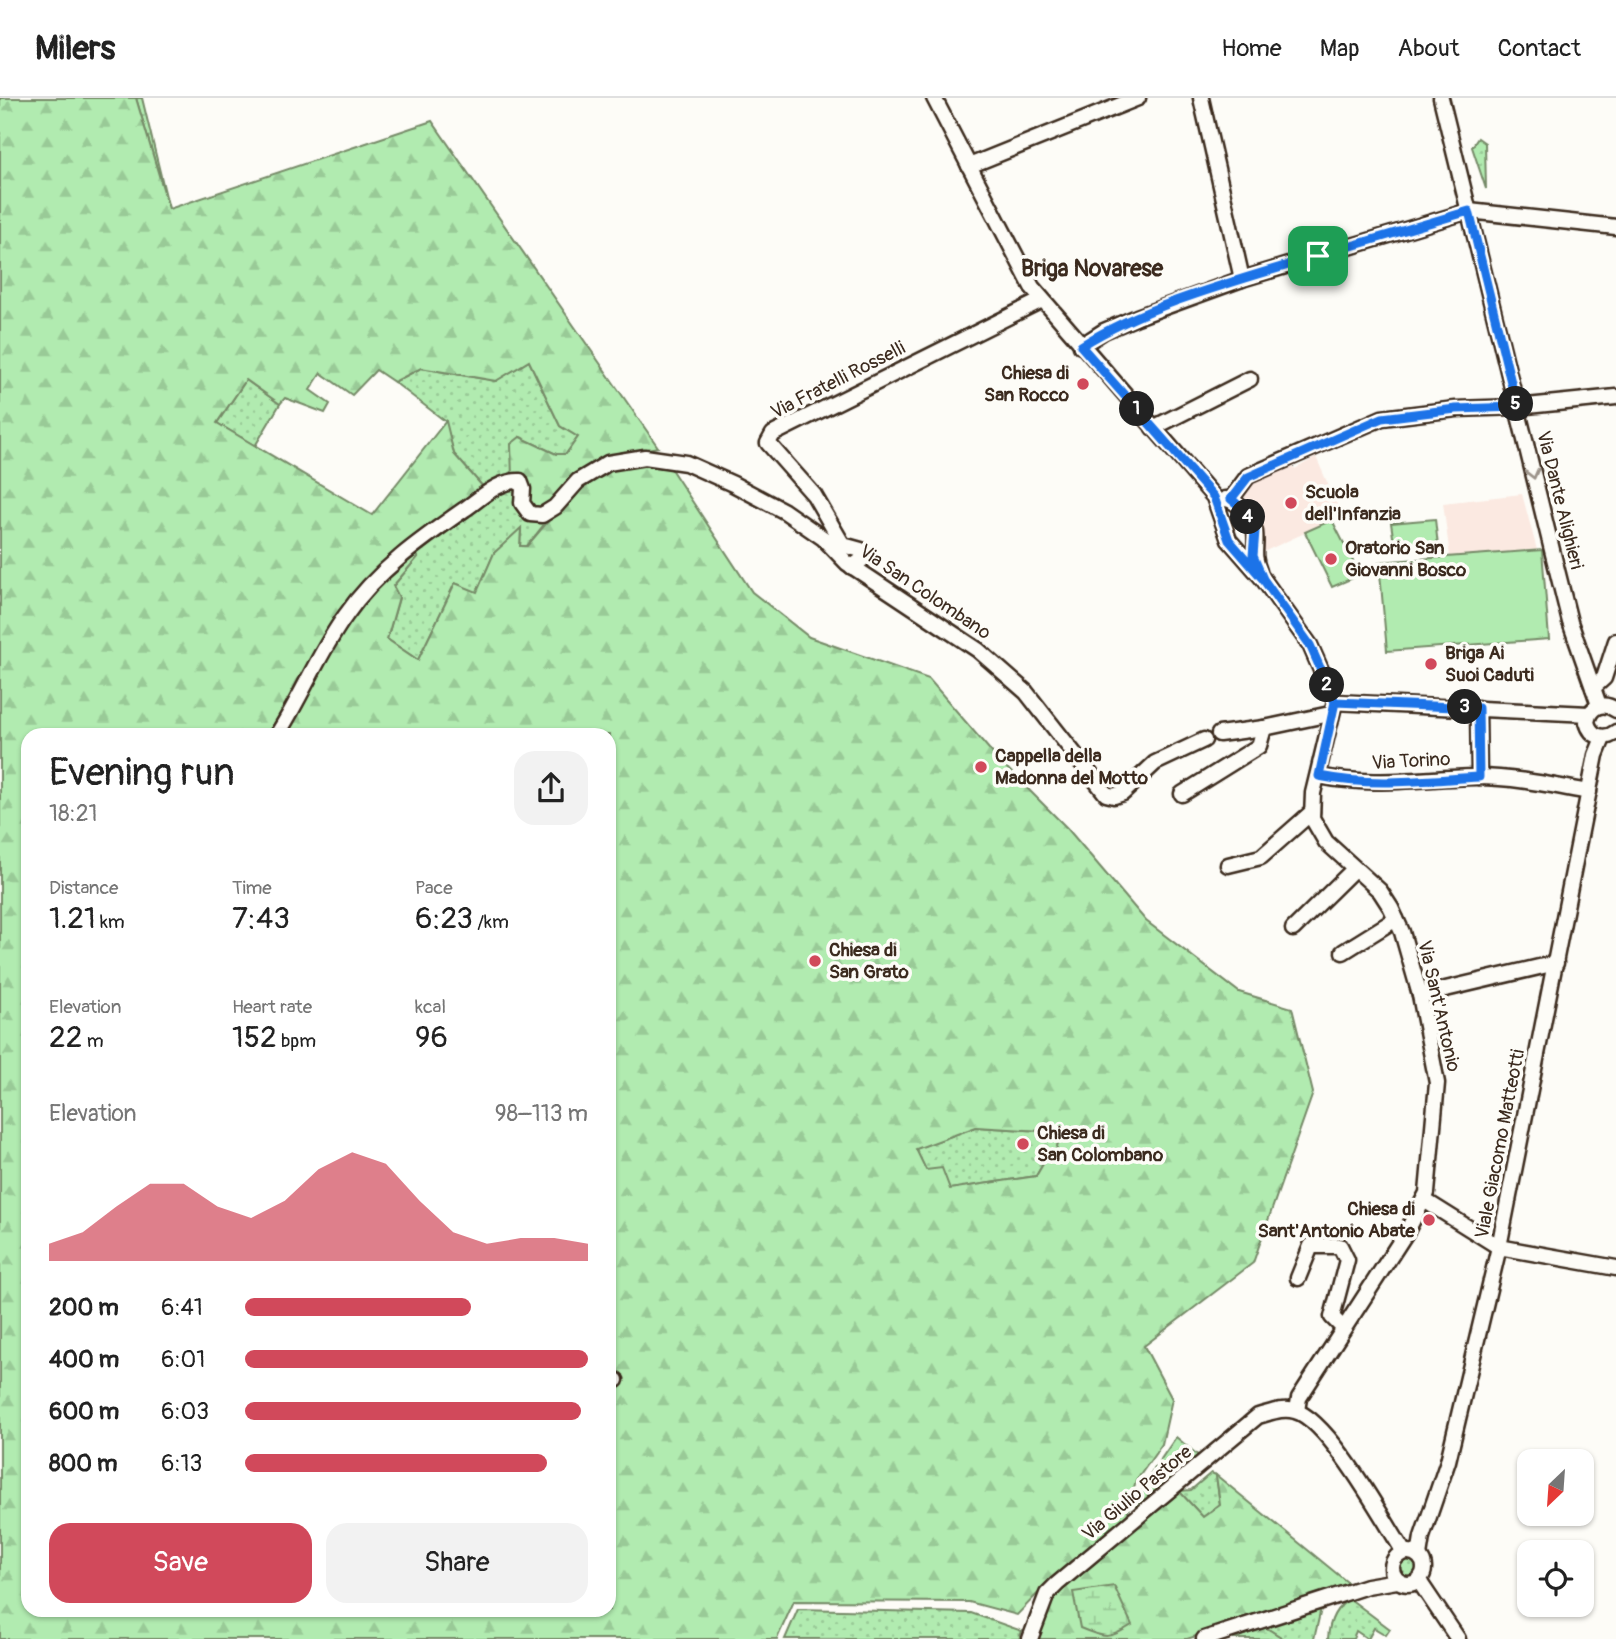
<!DOCTYPE html>
<meta charset="utf-8">
<style>
:root{--surface:#fff;--page:#f2f2f2;--text:#222;--muted:#767676;--line:#e0e0e0;--accent:#d1495b}
body{margin:0;font-family:Pangolin,sans-serif;background:var(--page);color:var(--text);height:100vh;display:flex;flex-direction:column;font-size:26px;white-space:nowrap}
*{box-sizing:border-box;margin:0}
p{font-size:23px;color:var(--muted)}
.icon{flex:none;width:38px;height:38px;fill:none;stroke:currentColor;stroke-width:2;stroke-linecap:round;stroke-linejoin:round}
.map{position:relative;flex:1;overflow:hidden}
.side{position:absolute;left:21px;top:630px;width:595px;height:889px;display:flex;flex-direction:column;background:var(--surface);border-radius:21px;box-shadow:0 2px 5px #0004}
.side>*{flex:none}
.needle{width:46px;rotate:205deg}
.buttons{position:absolute;left:1517px;top:1351px;display:grid;gap:14px}
.buttons a{display:grid;place-items:center;width:77px;height:77px;border-radius:14px;background:var(--surface);box-shadow:0 2px 5px #0004;font-size:35px}
.pin{position:absolute;display:grid;place-items:center;width:60px;height:60px;color:#fff;margin:-30px;border-radius:14px;box-shadow:0 4px 10px #0006}
.km{position:absolute;width:35px;height:35px;margin:-18px;border-radius:50%;background:#222;color:#fff;font-size:19px;line-height:35px;text-align:center}
.round{display:grid;place-items:center;flex:none;width:74px;height:74px;border-radius:21px;background:var(--page)}
.headline{display:flex;align-items:center;justify-content:space-between;height:119px;padding:0 28px}
h1{font-size:38px;font-weight:600;line-height:52px}
.figures{display:grid;grid-template-columns:repeat(3,1fr);gap:10px;height:119px;padding:7px 28px}
.figures div{display:grid;align-content:center}
.figures b{font-size:30px;font-weight:600}
.figures small{font-size:19px;font-weight:400}
.figures p{font-size:19px}
.chart{height:196px;padding:14px 28px}
.chart p{display:flex;justify-content:space-between}
.chart svg{width:100%;height:126px;margin-top:7px;fill:var(--accent);opacity:.7}
.action{display:flex;gap:14px;margin-top:auto;padding:14px 28px}
.action a{flex:1;height:80px;border-radius:21px;background:var(--accent);color:#fff;font-size:28px;font-weight:600;line-height:80px;text-align:center}
.action a+a{background:var(--page);color:var(--text)}
ul{padding:0 28px;list-style:none;font-size:23px}
li{display:grid;grid-template-columns:112px 84px 1fr;align-items:center;height:52px}
li i{height:18px;border-radius:9px;background:var(--accent)}
header{display:flex;align-items:center;gap:42px;box-sizing:border-box;height:98px;padding:0 35px;background:var(--surface);border-bottom:2px solid var(--line)}
header strong{font-size:33px}
nav{display:flex;gap:38px;margin-inline-start:auto;font-size:24px}
.map>svg:first-child{display:block}
.built{fill:#fbe9e1}
.grass{fill:url(#grass-dots);stroke:#768a67;stroke-width:2}
.forest{fill:url(#forest-firs);stroke:#768a67;stroke-width:2;fill-rule:evenodd}
.wetland{fill:url(#wetland-marsh);stroke:#768a67;stroke-width:2}
.pitch{fill:#b1ebb0;stroke:#768a67;stroke-width:2}
.lines{fill:none;stroke-linecap:round;stroke-linejoin:round}
.minor-casing{stroke:#3b2a1e;stroke-width:19}
.minor{stroke:#fdfcf7;stroke-width:14}
.oneway{stroke:#9c938a}
.route-casing{stroke:#fff;stroke-width:14}
.route{stroke:#1a73e8;stroke-width:9}
.poi-dot{fill:#d1495b;stroke:#fdfcf7;stroke-width:2.5}
.labels{text-anchor:middle;dominant-baseline:central;stroke-width:7;stroke-linejoin:round;paint-order:stroke}
.poi-label{font-size:19px;font-weight:bold;fill:#3b2a1e;stroke:#fdfcf7;text-anchor:start}
.street-label{font-size:19px;fill:#3b2a1e;stroke:#fdfcf7}
.quarter-label{font-size:23px;font-weight:bold;fill:#3b2a1e;stroke:#fdfcf7}
</style>
<header>
<strong>Milers</strong>
<nav><a>Home</a><a>Map</a><a>About</a><a>Contact</a></nav>
</header>
<div class="map">
<svg width="1616" height="1541" viewBox="0 0 1616 1541">
<defs>
<pattern id="grass-dots" width="8" height="8" patternUnits="userSpaceOnUse" patternTransform="scale(1.75)"><rect width="8" height="8" fill="#b1ebb0"/><path d="M2 2h.1M6 6h.1" fill="none" stroke="#99ca97" stroke-width="1.8" stroke-linecap="round"/></pattern>
<pattern id="forest-firs" width="22" height="20" patternUnits="userSpaceOnUse" patternTransform="scale(1.75)"><rect width="22" height="20" fill="#b1ebb0"/><path d="M5 1l3.5 6h-7zM16 11l3.5 6h-7z" fill="#99ca97"/></pattern>
<pattern id="wetland-marsh" width="20" height="14" patternUnits="userSpaceOnUse" patternTransform="scale(1.75)"><rect width="20" height="14" fill="#b1ebb0"/><path d="M1 5h8M5 5V1M11 12h8M15 12V8" fill="none" stroke="#99ca97"/></pattern>
</defs>
<rect width="100%" height="100%" fill="#fdfcf7"/>
<filter id="ink" filterUnits="userSpaceOnUse"><feTurbulence type="fractalNoise" baseFrequency=".0143" numOctaves="2"/><feDisplacementMap in="SourceGraphic" scale="14" xChannelSelector="R" yChannelSelector="G"/><feConvolveMatrix kernelMatrix="1 2 1 2 8 2 1 2 1" color-interpolation-filters="sRGB"/></filter>
<g filter="url(#ink)">
<g class="built">
<path d="M1316,359L1342,418L1261,455L1259,432L1243,395L1249,385L1289,366L1295,371Z"/>
<path d="M1522,396L1537,452L1450,459L1443,405Z"/>
</g>
<g class="grass">
<path d="M136,0H142L169,111Z"/>
<path d="M1478,40L1485,45L1486,91L1472,49Z"/>
<path d="M529,263L560,328L578,339L566,356H556L520,339L512,381L484,390L454,356L445,323L394,284L421,270L495,283Z"/>
<path d="M246,282L280,306L255,348L217,325Z"/>
<path d="M512,384L556,411L527,448L520,449L521,432L494,455L477,495L455,485L418,562L387,541L399,500L393,488L418,459L415,454Z"/>
<path d="M976,1029L1061,1034L1054,1060L1046,1061L1036,1078L950,1091L926,1072L915,1051Z"/>
<path d="M1211,1375L1216,1377L1220,1406L1203,1419L1179,1393L1191,1392Z"/>
<circle cx="1408" cy="1471" r="14"/>
<path d="M1350,1501L1390,1531L1386,1537L1374,1530L1368,1541L1356,1533L1353,1541H1328C1329,1524 1335,1509 1350,1501Z"/>
<path d="M798,1511L971,1515L1022,1533L1019,1541H785Z"/>
<path d="M1321,1511L1314,1541H1284L1265,1529Z"/>
</g>
<g class="forest">
<path d="M0,0H136L169,111L432,23L658,349L607,359L553,406L531,414L512,381L511,346L520,339L556,356H566L578,339L560,328L529,263L496,283L421,270L394,284L376,272L352,297L321,275L310,292L330,306L325,315L285,300L280,306L246,282L217,325L372,417L446,323L454,356L484,390L411,446L418,459L393,488L399,499L387,541L418,562L455,485L477,494L494,455L521,430L520,448H527L580,386L609,368L667,365L752,494L809,539L929,581L995,658L1067,730L1146,823L1239,894L1292,910L1313,995L1253,1165L1144,1248L1172,1301L1162,1346L1136,1383L1125,1425L1045,1488L1017,1517L969,1504L794,1503L777,1541H0ZM28,637H609V1512H28ZM976,1029L1061,1034L1054,1060L1046,1061L1036,1078L950,1091L942,1070L926,1072L916,1051Z"/>
<path d="M1176,1339L1200,1359L1134,1413L1144,1386Z"/>
<path d="M1216,1377L1352,1488L1187,1541H1033L1050,1498L1179,1393L1203,1419L1220,1407Z"/>
<path d="M1265,1529L1284,1541H1233Z"/>
</g>
<path class="wetland" d="M1114,1488L1132,1527C1109,1541 1106,1541 1080,1530L1073,1494Z"/>
<g class="pitch">
<path d="M1435,421L1438,448L1395,452L1391,425Z"/>
<path d="M1332,422L1360,477L1332,489L1305,434Z"/>
<path d="M1542,452L1549,541L1387,553L1379,464Z"/>
</g>
<g class="lines">
<g class="minor-casing">
<g id="minor">
<path d="M934,0L1032,189L1214,399L1229,442L1263,481L1310,547L1335,604"/>
<path d="M1201,0L1242,181"/>
<path d="M1441,0L1553,456L1570,524L1599,607"/>
<path d="M969,68L1138,0"/>
<path d="M1081,248L1104,233L1137,219L1242,181L1469,113L1616,129"/>
<path d="M1153,330L1250,281"/>
<path d="M1225,401C1238,402 1253,421 1255,434C1257,450 1252,456 1259,473"/>
<path d="M1231,401L1248,378L1382,320L1456,311L1517,309L1616,299"/>
<path d="M852,469L863,461L861,452L843,447L814,397L768,345L773,336L1042,202"/>
<path d="M1593,590L1604,580L1616,543"/>
<path d="M1335,604L1589,616"/>
<path d="M1478,610L1479,679"/>
<path d="M1616,612C1603,603 1590,608 1587,624C1591,639 1604,643 1616,634"/>
<path d="M1219,636L1264,630L1330,616"/>
<path d="M277,637C302,598 319,554 346,517C376,473 422,441 465,411C481,400 499,382 520,383L523,391L522,405L530,416L542,417L555,409L578,383L608,365L645,359L686,365L733,386L784,413L823,440L847,465L978,552L1026,594L1106,696L1114,698L1123,695L1155,665L1204,642"/>
<path d="M1319,678C1372,689 1422,680 1476,679C1514,679 1551,687 1589,694"/>
<path d="M1182,696L1259,648L1264,630"/>
<path d="M1228,767L1261,759L1312,714"/>
<path d="M1293,831L1353,772"/>
<path d="M1343,854L1396,821"/>
<path d="M1420,897L1556,865"/>
<path d="M1424,1102L1499,1149L1616,1170"/>
<path d="M1298,1180L1311,1148H1340L1347,1162L1332,1219L1343,1230"/>
<path d="M609,1281L616,1282"/>
<path d="M1297,1313L1299,1300L1407,1133L1427,1095L1437,985L1420,897L1402,834L1391,810L1380,793L1326,744L1312,720L1313,695L1335,604"/>
<circle cx="1408" cy="1470" r="16"/>
<path d="M1419,1458L1422,1439L1448,1363L1499,1149L1596,657L1603,640"/>
<path d="M1419,1483L1458,1541"/>
<path d="M1030,1541L1047,1496L1057,1486L1258,1318C1270,1315 1282,1309 1295,1313C1329,1322 1384,1423 1404,1454"/>
<path d="M1204,1541L1367,1488L1397,1483"/>
</g>
</g>
<use href="#minor" class="minor"/>
</g>
<defs><path id="oneway-chevron" d="M-2-3.5L2.5 0L-2 3.5" fill="none" stroke-width="1.6" stroke-linecap="round" stroke-linejoin="round" transform="scale(1.75)"/></defs>
<use class="oneway" href="#oneway-chevron" transform="translate(1533 376) rotate(76)"/>
</g>
<g class="lines" filter="url(#ink)">
<g class="route-casing">
<path id="route" d="M1318,158C1240,182 1149,205 1081,248L1214,399L1229,442L1263,481L1310,547L1335,604L1319,678C1373,689 1425,682 1479,679L1478,610L1335,604L1310,547L1263,481L1253,458L1255,433L1243,411L1231,401L1248,379L1382,320L1456,311L1517,309L1469,113L1318,158"/>
</g>
<use href="#route" class="route"/>
</g>
<g class="poi-dot">
<circle cx="1083" cy="286" r="7"/>
<circle cx="1291" cy="405" r="7"/>
<circle cx="1331" cy="461" r="7"/>
<circle cx="1431" cy="566" r="7"/>
<circle cx="981" cy="669" r="7"/>
<circle cx="815" cy="863" r="7"/>
<circle cx="1023" cy="1046" r="7"/>
<circle cx="1429" cy="1122" r="7"/>
</g>
<g class="labels">
<g class="poi-label">
<text x="1069" y="275" text-anchor="end">Chiesa di<tspan x="1069" dy="22">San Rocco</tspan></text>
<text x="1305" y="394">Scuola<tspan x="1305" dy="22">dell'Infanzia</tspan></text>
<text x="1345" y="450">Oratorio San<tspan x="1345" dy="22">Giovanni Bosco</tspan></text>
<text x="1445" y="555">Briga Ai<tspan x="1445" dy="22">Suoi Caduti</tspan></text>
<text x="995" y="658">Cappella della<tspan x="995" dy="22">Madonna del Motto</tspan></text>
<text x="829" y="852">Chiesa di<tspan x="829" dy="22">San Grato</tspan></text>
<text x="1037" y="1035">Chiesa di<tspan x="1037" dy="22">San Colombano</tspan></text>
<text x="1415" y="1111" text-anchor="end">Chiesa di<tspan x="1415" dy="22">Sant'Antonio Abate</tspan></text>
</g>
<g class="street-label">
<text transform="translate(838 282) rotate(-27)">Via Fratelli Rosselli</text>
<text transform="translate(1560 402) rotate(76)">Via Dante Alighieri</text>
<text transform="translate(925 494) rotate(34)">Via San Colombano</text>
<text transform="translate(1411 663) rotate(-3)">Via Torino</text>
<text transform="translate(1439 908) rotate(77)">Via Sant'Antonio</text>
<text transform="translate(1500 1046) rotate(-79)">Viale Giacomo Matteotti</text>
<text transform="translate(1137 1395) rotate(-40)">Via Giulio Pastore</text>
</g>
<g class="quarter-label">
<text x="1092" y="170">Briga Novarese</text>
</g>
</g>
</svg>
<div class="buttons">
<a><svg class="needle" viewBox="-14 -14 28 28"><path d="M0-13l5 13h-10z" fill="#e53935"/><path d="M0 13l5-13h-10z" fill="#767676"/></svg></a>
<a><svg class="icon" aria-label="locate" viewBox="0 0 24 24"><circle cx="12" cy="12" r="6"/><path d="M12 2v4M12 18v4M2 12h4M18 12h4"/></svg></a>
</div>
<div class="pin" style="left:1318px;top:158px;background:#1e9e55"><svg class="icon" aria-label="arrive" viewBox="0 0 24 24"><path d="M6 21V4h12l-3 4 3 4H6"/></svg></div>
<b class="km" style="left:1137px;top:311px">1</b>
<b class="km" style="left:1327px;top:587px">2</b>
<b class="km" style="left:1465px;top:609px">3</b>
<b class="km" style="left:1248px;top:419px">4</b>
<b class="km" style="left:1516px;top:306px">5</b>
<section class="side">
<div class="headline"><div><h1>Evening run</h1><p>18:21</p></div><a class="round"><svg class="icon" aria-label="share" viewBox="0 0 24 24"><path d="M12 15V3M7 8l5-5 5 5M5 13v7h14v-7"/></svg></a></div>
<div class="figures">
<div><p>Distance</p><b>1.21<small> km</small></b></div>
<div><p>Time</p><b>7:43</b></div>
<div><p>Pace</p><b>6:23<small> /km</small></b></div>
</div>
<div class="figures">
<div><p>Elevation</p><b>22<small> m</small></b></div>
<div><p>Heart rate</p><b>152<small> bpm</small></b></div>
<div><p>kcal</p><b>96</b></div>
</div>
<div class="chart"><p><span>Elevation</span>98–113 m</p>
<svg viewBox="0 0 160 44" preserveAspectRatio="none"><path d="M0 44V38L10 34L20 25L30 17L40 17L50 25L60 29L70 23L80 12L90 6L100 10L110 23L120 34L130 38L140 36L150 36L160 38V44z"/></svg>
</div>
<ul>
<li><b>200 m</b>6:41<i style="width:66%"></i></li>
<li><b>400 m</b>6:01<i style="width:100%"></i></li>
<li><b>600 m</b>6:03<i style="width:98%"></i></li>
<li><b>800 m</b>6:13<i style="width:88%"></i></li>
</ul>
<div class="action"><a>Save</a><a>Share</a></div>
</section>
</div>
